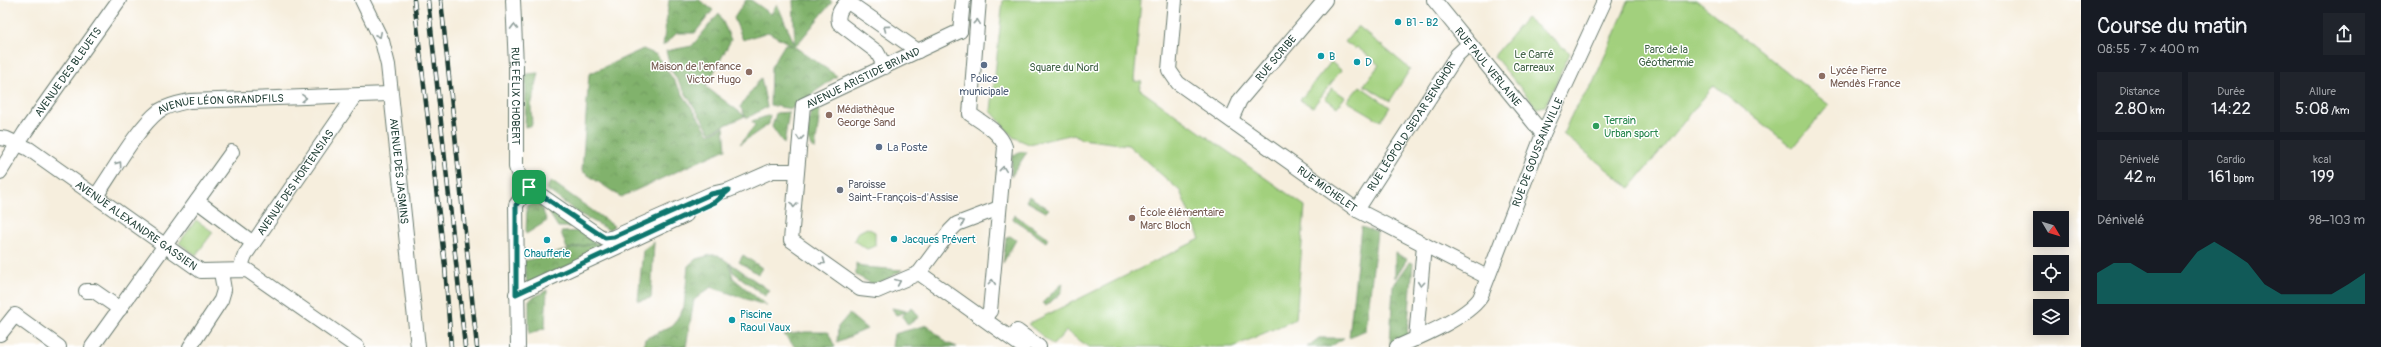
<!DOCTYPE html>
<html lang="fr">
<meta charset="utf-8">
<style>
:root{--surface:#171b24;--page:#20242c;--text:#f1f3f6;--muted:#9ea1a6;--accent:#0f766e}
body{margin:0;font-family:Pangolin,sans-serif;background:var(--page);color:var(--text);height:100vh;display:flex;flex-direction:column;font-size:15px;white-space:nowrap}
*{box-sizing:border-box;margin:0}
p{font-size:13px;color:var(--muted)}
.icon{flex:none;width:22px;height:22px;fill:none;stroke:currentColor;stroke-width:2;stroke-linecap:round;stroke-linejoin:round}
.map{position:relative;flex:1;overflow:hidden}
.panel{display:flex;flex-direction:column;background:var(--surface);width:300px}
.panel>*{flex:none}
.needle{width:26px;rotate:128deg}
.buttons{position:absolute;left:2033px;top:211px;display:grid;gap:8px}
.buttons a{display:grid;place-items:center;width:36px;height:36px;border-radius:0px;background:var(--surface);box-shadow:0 2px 10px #0003;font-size:20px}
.pin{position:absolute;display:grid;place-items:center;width:34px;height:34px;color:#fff;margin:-17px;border-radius:8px;box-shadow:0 2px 6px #0006}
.round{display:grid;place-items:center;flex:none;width:42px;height:42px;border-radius:0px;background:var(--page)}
.headline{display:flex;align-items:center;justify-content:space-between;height:68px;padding:0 16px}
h1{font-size:22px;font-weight:600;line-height:30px}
.stats{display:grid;grid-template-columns:repeat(3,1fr);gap:6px;height:68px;padding:4px 16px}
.stats div{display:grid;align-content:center;border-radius:0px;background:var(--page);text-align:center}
.stats b{font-size:17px;font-weight:600}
.stats small{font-size:11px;font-weight:400}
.stats p{font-size:11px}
.chart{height:112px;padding:8px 16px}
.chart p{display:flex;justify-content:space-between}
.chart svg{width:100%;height:72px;margin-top:4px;fill:var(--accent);opacity:.7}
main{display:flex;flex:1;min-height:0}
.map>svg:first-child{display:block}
.green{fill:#a2d07d;stroke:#608658}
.forest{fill:url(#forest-crowns);stroke:#507850}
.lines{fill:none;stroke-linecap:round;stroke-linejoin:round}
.minor-casing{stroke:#6a7b6f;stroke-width:16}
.minor{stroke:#fff;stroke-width:14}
.rail-casing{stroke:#1f3d34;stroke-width:4.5}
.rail{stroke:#fff;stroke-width:3;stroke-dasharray:9;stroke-linecap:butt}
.oneway{stroke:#8f9e9a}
.route-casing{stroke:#fff;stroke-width:8}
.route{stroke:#0f766e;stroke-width:5}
.culture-dot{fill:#0f9aa8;stroke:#fff;stroke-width:1.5}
.service-dot{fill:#5c6f8a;stroke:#fff;stroke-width:1.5}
.education-dot{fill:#8d6e63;stroke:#fff;stroke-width:1.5}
.leisure-dot{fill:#2e9e5b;stroke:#fff;stroke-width:1.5}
.worship-dot{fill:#6b7280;stroke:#fff;stroke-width:1.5}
.labels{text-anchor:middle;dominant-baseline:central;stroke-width:3;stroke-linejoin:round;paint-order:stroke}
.culture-label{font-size:11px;fill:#0d838f;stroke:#fff;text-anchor:start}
.park-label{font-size:11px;fill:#406246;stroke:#fff}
.street-label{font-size:11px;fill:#1f3d34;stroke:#fff}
.education-label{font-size:11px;fill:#785e54;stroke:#fff;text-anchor:start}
.service-label{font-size:11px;fill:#4e5e75;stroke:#fff}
.leisure-label{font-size:11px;fill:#27864d;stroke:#fff;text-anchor:start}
.worship-label{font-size:11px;fill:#5b616d;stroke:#fff;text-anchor:start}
</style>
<main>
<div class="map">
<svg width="2081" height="347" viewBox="0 0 2081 347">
<defs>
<pattern id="forest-crowns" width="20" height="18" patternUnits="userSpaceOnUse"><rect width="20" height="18" fill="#81b26c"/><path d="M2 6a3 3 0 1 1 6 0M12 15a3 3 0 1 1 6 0" fill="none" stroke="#69925a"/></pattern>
</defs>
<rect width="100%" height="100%" fill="#fff"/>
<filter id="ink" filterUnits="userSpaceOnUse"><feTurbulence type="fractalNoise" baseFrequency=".025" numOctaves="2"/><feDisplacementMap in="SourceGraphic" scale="8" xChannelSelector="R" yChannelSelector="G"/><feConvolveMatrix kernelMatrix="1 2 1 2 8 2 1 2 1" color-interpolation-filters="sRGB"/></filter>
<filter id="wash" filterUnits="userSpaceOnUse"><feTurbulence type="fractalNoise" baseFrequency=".012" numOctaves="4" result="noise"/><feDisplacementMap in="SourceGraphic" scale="16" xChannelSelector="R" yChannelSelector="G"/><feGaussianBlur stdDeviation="0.9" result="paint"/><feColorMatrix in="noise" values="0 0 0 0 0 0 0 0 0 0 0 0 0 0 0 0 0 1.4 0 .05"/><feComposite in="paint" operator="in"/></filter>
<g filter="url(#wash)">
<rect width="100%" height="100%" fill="#f6eedd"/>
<g class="green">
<path d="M1003,0H1141L1134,81L1142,82L1139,89L1305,206L1296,319L1233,347H1089L1066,331L1053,345L1028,324L1200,239L1180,191L1128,145L1081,139L1074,134L1029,144L1013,137L991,111Z"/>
<path d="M1629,0H1696L1829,105L1793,148L1714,85L1630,188L1563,134L1573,112L1593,83Z"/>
<path d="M1526,18L1570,53L1545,106L1537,108L1494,56Z"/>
<path d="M1358,26L1410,69L1390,101L1364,85L1379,65L1357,47L1355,49L1345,42Z"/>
<path d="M1331,62L1341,70L1313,107L1300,100Z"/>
<path d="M1360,86L1390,107L1381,121L1347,101Z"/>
<path d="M1332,88L1345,97L1337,107L1325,98Z"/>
<path d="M196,220L213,232L196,255L179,243Z"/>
<path d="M867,228L875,232V246L867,249L854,241L857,233Z"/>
</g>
<g class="forest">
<path d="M669,0H699L713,10L695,33H677L663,46Z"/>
<path d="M746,0H751L771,14L777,4L795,45L793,0H829L832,2L795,47L837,76L791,109L770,105L771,67L785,44L793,46L768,32L743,40L734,18Z"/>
<path d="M719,13L731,40L706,87L745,116L710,132L671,70L666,51L692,46Z"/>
<path d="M643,49L657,55L709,134L724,127L726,149L621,197L582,171L589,74Z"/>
<path d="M539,73L531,106L532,125L525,127L526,74Z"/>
<path d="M761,78L767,107L747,118L740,107Z"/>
<path d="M811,107L820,110L815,150L807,139Z"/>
<path d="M789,112L784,144L772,127L776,113Z"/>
<path d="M770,115L769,124L740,144L755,125L752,121Z"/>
<path d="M1019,152H1027L1011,177L1012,156Z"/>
<path d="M551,181L614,226L609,230L578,213L546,189Z"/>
<path d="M1029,196L1049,209L1046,212L1026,201Z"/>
<path d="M539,202L547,221L526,234L527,205Z"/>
<path d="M551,208L571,227H558L548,211Z"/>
<path d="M1015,215L1048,238L1046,242L1013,219Z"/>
<path d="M1361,227L1377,232L1366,330L1349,337Z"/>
<path d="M583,231L595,243L567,249L561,232Z"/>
<path d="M1010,236L1016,240L1003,263L1006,237Z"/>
<path d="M600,242L602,251L527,284L524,261Z"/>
<path d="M654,242L651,298L638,301L643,250Z"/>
<path d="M1395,253L1407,259L1395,278Z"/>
<path d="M711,255H718L729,263L733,278L767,306L711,287L694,300L686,347H643L645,339L673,325L684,307L688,266L696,259Z"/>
<path d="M743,255L762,268L758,274L739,262Z"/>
<path d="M1410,262L1413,263L1407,335L1390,344L1393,286Z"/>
<path d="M730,263L770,291L765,296L733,272Z"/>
<path d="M856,263L863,267L902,270L884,281L872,284L856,275Z"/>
<path d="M1063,283L1061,293L1046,306L1042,303Z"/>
<path d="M547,290L545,328L529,334V300Z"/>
<path d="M912,307L919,317L908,325L902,316L906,312L896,315L892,308L907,311Z"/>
<path d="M849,314L867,329L837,342L838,327Z"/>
<path d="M927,325L947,343L957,347H892L894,334Z"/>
<path d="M805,332H828L835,347H795L784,335Z"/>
<path d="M1319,338H1344L1330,347H1307Z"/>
</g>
</g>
<g filter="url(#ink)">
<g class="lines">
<g class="minor-casing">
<g id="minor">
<path id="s1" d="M362,0L382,41L388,65L418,347"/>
<path id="s2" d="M513,0L516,66V167L520,179L529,187L598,235L605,239L614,237L711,194L729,190L772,171H797"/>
<path d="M979,0L970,114C983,123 1000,132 1005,147L990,311L984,318"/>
<path id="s3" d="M1175,0L1169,70L1178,83L1357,210L1487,277"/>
<path id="s4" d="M1434,0L1543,134"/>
<path d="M960,31L803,105L791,240L860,289L877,291L919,273L950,231L957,224L999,208"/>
<path d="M960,31L963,0"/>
<path d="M885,67L877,52L839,23C837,14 840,10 846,3L851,4L918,51"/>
<path id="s5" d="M1231,120L1240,100L1325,0"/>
<path id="s6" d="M0,138L7,139L29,149L201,271L247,270L357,347"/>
<path id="s7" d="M0,172L25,132L119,0"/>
<path id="s8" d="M96,196C113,172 137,128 159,111C168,105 179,103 189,101L389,94"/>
<path d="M197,201L253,243"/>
<path id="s9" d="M1357,210L1457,55L1469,44"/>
<path id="s10" d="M243,270L242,263L245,255L354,97"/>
<path d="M919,273L1023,347"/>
<path d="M86,291H94L120,309"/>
<path d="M516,294L686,215"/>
<path d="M1017,331L1039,347"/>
<path d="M0,334L15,315L59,347"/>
<path d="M1416,339L1424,245"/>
<path d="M92,347L232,152"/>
<path d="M190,347L221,300L224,290L221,272"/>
<path d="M518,347L516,205L529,187"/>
<path id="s11" d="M1397,347C1420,337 1466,318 1480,298L1543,134L1605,0"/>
</g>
</g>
<use href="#minor" class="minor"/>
<g class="rail-casing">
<g id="rail">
<path d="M414,0L445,266L451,347"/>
<path d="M428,0L465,347"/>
<path d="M441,0L477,347"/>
</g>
</g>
<use href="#rail" class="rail"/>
</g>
<defs><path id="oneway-chevron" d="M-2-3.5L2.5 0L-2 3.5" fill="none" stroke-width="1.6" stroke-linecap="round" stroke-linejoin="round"/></defs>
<g class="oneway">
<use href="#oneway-chevron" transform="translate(977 22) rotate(-84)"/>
<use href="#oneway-chevron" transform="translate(514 27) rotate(-91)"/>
<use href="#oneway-chevron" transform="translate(886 28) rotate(-144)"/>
<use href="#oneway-chevron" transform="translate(379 35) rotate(64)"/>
<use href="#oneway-chevron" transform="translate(304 98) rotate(-2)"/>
<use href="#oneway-chevron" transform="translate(800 138) rotate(95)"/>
<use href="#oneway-chevron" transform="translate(119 164) rotate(-55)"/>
<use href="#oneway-chevron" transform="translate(1003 169) rotate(-84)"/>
<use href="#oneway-chevron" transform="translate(794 205) rotate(95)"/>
<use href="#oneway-chevron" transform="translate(962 222) rotate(-25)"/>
<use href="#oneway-chevron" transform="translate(823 262) rotate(35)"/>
<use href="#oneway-chevron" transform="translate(898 282) rotate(-23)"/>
<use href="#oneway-chevron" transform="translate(992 282) rotate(-85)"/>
<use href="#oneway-chevron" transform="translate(1421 284) rotate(95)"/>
</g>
</g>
<g class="lines" filter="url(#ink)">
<g class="route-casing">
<path id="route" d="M529,187L605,238L614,237L711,194L729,190L715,202L516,294V205Z"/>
</g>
<use href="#route" class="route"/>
</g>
<g class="culture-dot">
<circle cx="1398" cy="22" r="4"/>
<circle cx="1321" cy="56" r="4"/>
<circle cx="1357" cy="62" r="4"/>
<circle cx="894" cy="239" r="4"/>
<circle cx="547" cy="240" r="4"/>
<circle cx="732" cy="320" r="4"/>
</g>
<g class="service-dot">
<circle cx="984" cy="65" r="4"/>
<circle cx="879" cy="147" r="4"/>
</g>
<g class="education-dot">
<circle cx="749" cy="72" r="4"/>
<circle cx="1822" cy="76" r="4"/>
<circle cx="829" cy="115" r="4"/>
<circle cx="1132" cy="218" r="4"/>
</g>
<circle class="leisure-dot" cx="1596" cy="126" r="4"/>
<circle class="worship-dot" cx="840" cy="190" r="4"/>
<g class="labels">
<g class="culture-label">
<text x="1406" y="22">B1 - B2</text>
<text x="1329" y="56">B</text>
<text x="1365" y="62">D</text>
<text x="902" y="239">Jacques Prévert</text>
<text x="547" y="253" text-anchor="middle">Chaufferie</text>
<text x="740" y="314">Piscine<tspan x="740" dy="13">Raoul Vaux</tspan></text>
</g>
<g class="park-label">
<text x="1666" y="49">Parc de la<tspan x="1666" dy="13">Géothermie</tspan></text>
<text x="1534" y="54">Le Carré<tspan x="1534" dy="13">Carreaux</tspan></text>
<text x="1064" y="67">Square du Nord</text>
</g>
<g class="street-label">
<text stroke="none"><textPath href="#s5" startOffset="77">RUE SCRIBE</textPath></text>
<text stroke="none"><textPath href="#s4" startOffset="86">RUE PAUL VERLAINE</textPath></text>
<text stroke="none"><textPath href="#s7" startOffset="121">AVENUE DES BLEUETS</textPath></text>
<text transform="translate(863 78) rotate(-26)">AVENUE ARISTIDE BRIAND</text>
<text stroke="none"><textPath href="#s2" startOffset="96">RUE FÉLIX CHOBERT</textPath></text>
<text stroke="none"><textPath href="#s8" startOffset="169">AVENUE LÉON GRANDFILS</textPath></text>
<text stroke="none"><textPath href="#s9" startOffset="100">RUE LÉOPOLD SEDAR SENGHOR</textPath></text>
<text stroke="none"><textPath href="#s11" startOffset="254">RUE DE GOUSSAINVILLE</textPath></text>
<text stroke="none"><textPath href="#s1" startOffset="177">AVENUE DES JASMINS</textPath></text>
<text stroke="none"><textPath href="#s10" startOffset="104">AVENUE DES HORTENSIAS</textPath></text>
<text stroke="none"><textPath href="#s3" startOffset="269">RUE MICHELET</textPath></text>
<text stroke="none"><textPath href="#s6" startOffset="163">AVENUE ALEXANDRE GASSIEN</textPath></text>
</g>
<g class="education-label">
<text x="741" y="66" text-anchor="end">Maison de l'enfance<tspan x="741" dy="13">Victor Hugo</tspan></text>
<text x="1830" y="70">Lycée Pierre<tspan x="1830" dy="13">Mendès France</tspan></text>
<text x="837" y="109">Médiathèque<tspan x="837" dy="13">George Sand</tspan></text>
<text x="1140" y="212">École élémentaire<tspan x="1140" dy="13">Marc Bloch</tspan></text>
</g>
<g class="service-label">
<text x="984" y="78">Police<tspan x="984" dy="13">municipale</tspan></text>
<text x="887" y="147" text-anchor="start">La Poste</text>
</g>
<g class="leisure-label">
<text x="1604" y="120">Terrain<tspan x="1604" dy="13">Urban sport</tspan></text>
</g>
<g class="worship-label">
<text x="848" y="184">Paroisse<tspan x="848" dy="13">Saint-François-d'Assise</tspan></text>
</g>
</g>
</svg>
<div class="buttons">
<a><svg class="needle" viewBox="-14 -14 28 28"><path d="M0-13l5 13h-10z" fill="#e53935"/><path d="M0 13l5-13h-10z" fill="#9ea1a6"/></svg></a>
<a><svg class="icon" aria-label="locate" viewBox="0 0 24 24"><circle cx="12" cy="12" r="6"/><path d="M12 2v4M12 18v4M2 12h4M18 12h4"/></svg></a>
<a><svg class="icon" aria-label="layers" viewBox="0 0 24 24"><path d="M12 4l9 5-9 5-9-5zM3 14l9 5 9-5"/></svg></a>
</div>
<div class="pin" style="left:529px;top:187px;background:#1e9e55"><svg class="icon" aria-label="arrive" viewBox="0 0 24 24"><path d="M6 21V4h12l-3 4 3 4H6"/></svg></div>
</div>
<section class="panel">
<div class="headline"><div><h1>Course du matin</h1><p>08:55 · 7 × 400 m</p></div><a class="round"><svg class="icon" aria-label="share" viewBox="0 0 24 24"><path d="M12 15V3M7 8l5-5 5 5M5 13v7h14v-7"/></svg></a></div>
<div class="stats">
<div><p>Distance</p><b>2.80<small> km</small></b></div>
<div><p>Durée</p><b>14:22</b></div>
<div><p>Allure</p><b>5:08<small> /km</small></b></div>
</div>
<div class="stats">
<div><p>Dénivelé</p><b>42<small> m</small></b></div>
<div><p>Cardio</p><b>161<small> bpm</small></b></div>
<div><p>kcal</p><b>199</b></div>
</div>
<div class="chart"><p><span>Dénivelé</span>98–103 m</p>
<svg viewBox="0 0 160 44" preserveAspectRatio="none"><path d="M0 44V25L10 19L20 19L30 25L40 25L50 25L60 12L70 6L80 12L90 19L100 32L110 38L120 38L130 38L140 38L150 32L160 25V44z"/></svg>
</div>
</section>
</main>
